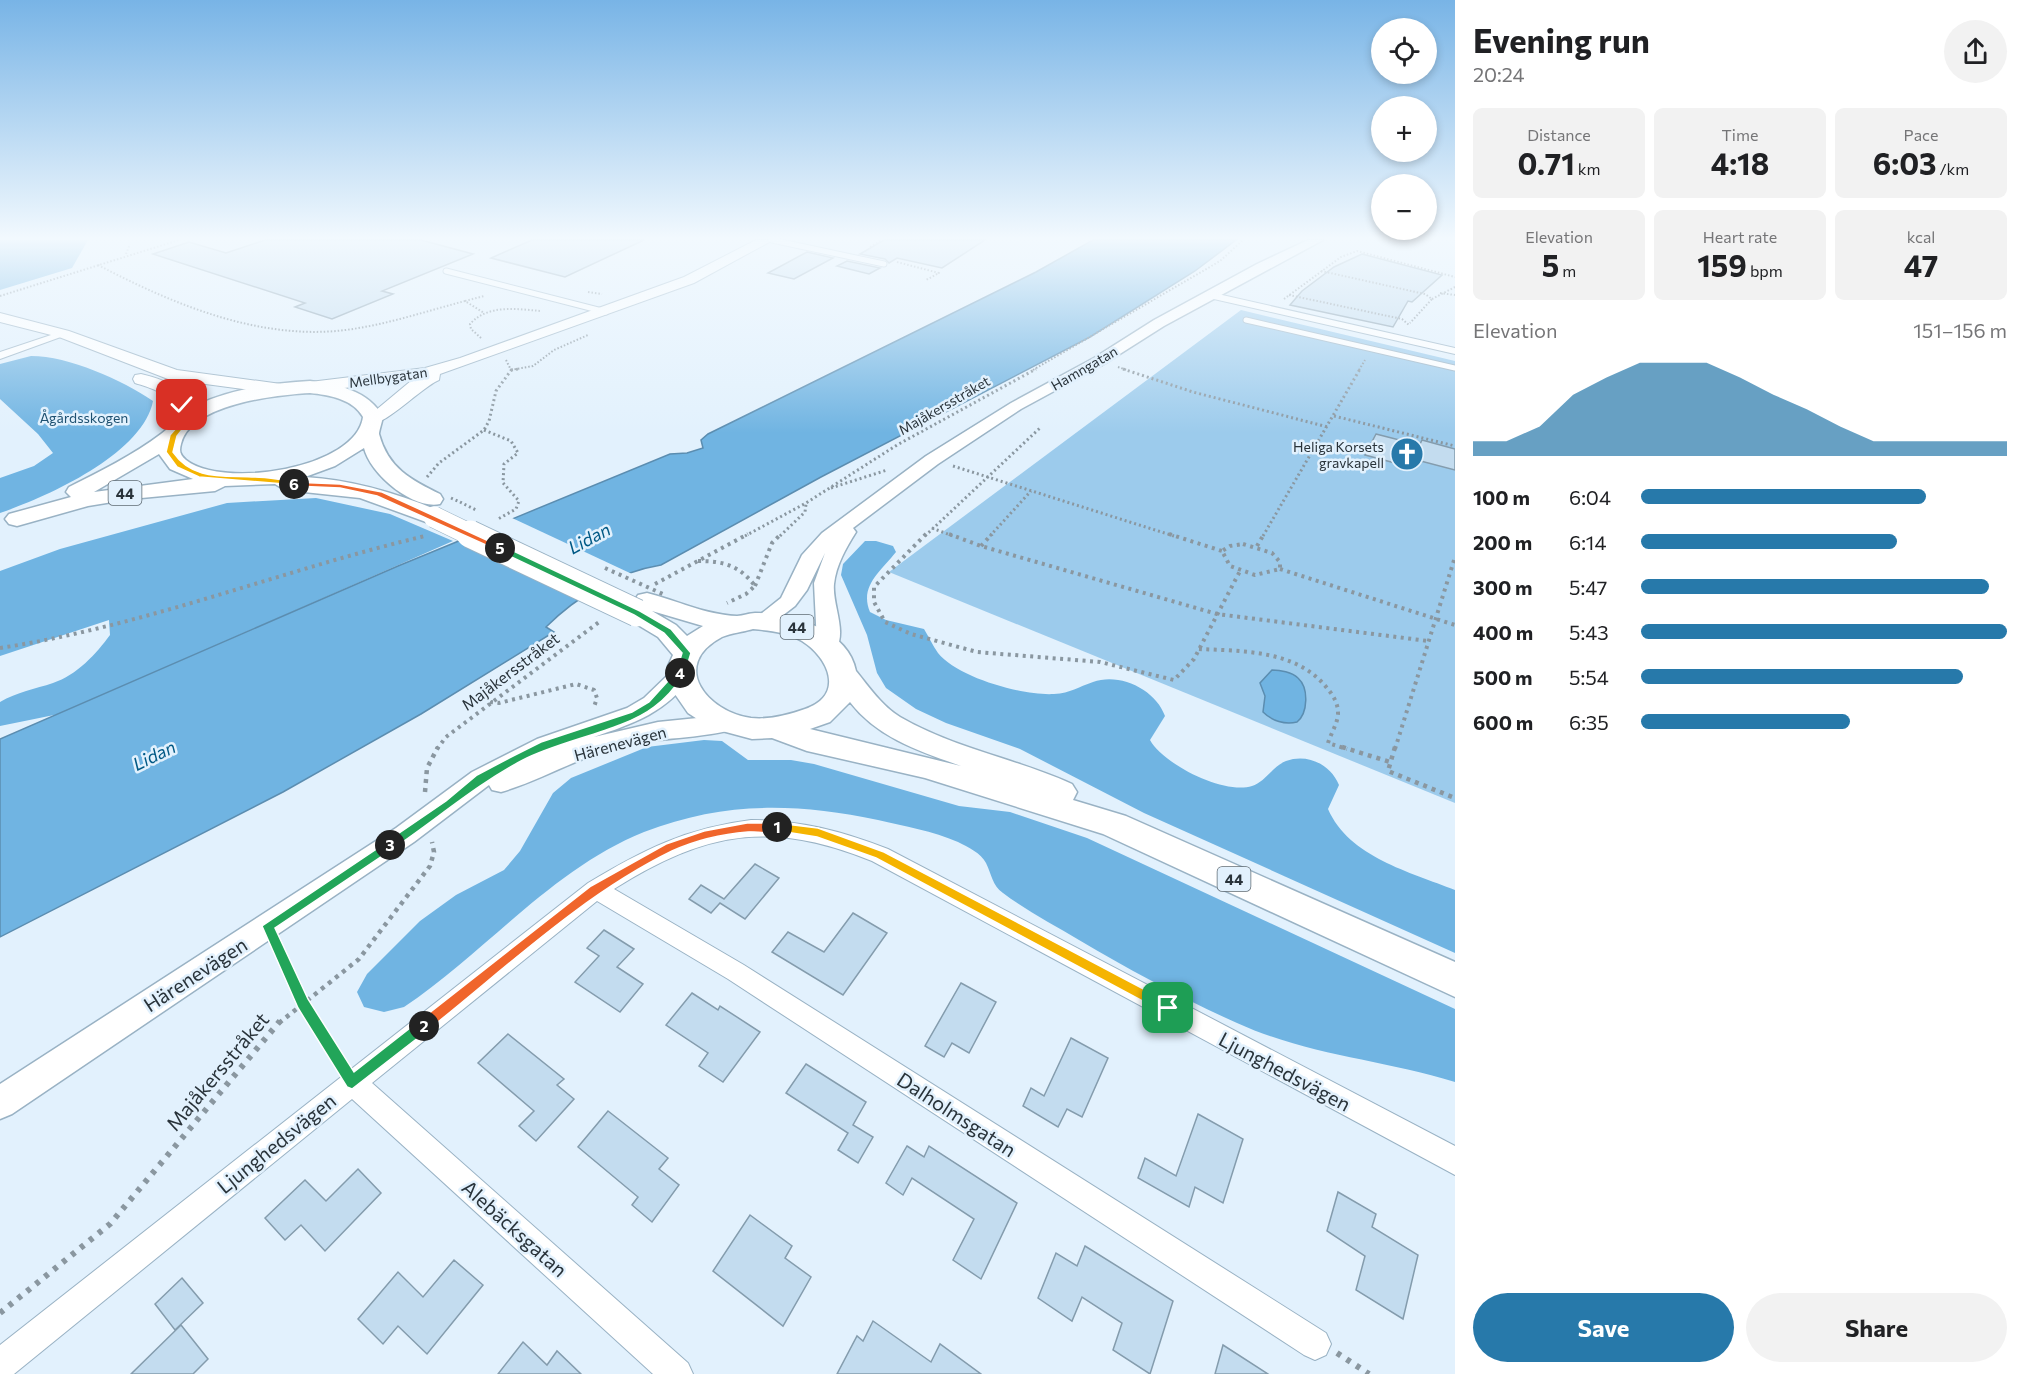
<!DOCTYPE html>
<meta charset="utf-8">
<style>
:root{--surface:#fff;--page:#f2f2f2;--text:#202124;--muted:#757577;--accent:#2779aa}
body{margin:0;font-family:Commissioner,sans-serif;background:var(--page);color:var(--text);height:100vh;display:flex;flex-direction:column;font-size:22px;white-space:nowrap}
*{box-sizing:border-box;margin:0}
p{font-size:20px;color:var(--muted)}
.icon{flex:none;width:33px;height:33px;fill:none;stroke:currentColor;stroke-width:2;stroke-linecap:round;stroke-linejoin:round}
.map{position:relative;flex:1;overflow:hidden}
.details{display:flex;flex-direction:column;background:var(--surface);width:570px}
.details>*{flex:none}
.buttons{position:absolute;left:1371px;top:18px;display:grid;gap:12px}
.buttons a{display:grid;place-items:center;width:66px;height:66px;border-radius:50%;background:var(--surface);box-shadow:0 3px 9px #0003;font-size:30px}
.pin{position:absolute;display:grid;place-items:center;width:51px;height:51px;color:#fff;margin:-26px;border-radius:12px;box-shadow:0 3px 9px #0006}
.km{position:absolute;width:30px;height:30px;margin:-15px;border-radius:50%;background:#222;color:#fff;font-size:16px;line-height:30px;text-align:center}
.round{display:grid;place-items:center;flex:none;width:63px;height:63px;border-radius:32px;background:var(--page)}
.head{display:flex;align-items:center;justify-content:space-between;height:102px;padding:0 18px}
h1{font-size:33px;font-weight:700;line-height:45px}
.figures{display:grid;grid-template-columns:repeat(3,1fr);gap:9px;height:102px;padding:6px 18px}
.figures div{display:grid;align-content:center;border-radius:9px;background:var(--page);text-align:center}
.figures b{font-size:30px;font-weight:700}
.figures small{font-size:16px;font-weight:400}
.figures p{font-size:16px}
.chart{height:168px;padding:12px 18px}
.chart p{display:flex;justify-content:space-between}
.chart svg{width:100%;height:108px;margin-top:6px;fill:var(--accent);opacity:.7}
.primary-button{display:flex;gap:12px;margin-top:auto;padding:12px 18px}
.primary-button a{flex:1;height:69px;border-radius:36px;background:var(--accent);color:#fff;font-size:24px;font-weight:700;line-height:69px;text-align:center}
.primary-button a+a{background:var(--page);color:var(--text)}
ul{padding:0 18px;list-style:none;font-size:20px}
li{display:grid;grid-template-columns:96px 72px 1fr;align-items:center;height:45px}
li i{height:15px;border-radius:8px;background:var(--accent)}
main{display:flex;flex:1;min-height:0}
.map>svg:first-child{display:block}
.green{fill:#9ccbec}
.forest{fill:#70b4e2}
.water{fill:#70b4e2;stroke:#5b8db0;stroke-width:1.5}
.pier{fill:#e2f1fd}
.building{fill:#c3dcef;stroke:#849cad;stroke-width:1.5}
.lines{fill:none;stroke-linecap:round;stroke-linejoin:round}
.service-casing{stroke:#99b2c4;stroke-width:7}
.minor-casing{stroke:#99b2c4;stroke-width:2}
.tertiary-casing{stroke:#99b2c4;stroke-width:3}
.secondary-casing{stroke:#99b2c4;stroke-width:2}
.primary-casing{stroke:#99b2c4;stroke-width:3}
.path-far4{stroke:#8a97a0;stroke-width:2;stroke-dasharray:1.5 2;stroke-linecap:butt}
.path-far3{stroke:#8a97a0;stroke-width:3;stroke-dasharray:2 3;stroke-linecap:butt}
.path-far2{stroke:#8a97a0;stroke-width:4;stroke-dasharray:3 4.5;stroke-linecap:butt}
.path-far1{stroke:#8a97a0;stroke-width:4.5;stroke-dasharray:4 5;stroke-linecap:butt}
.path{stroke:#8a97a0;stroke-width:6;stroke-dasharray:4.5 7;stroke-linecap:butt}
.service{stroke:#fff;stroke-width:5}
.minor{fill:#fff;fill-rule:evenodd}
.tertiary{fill:#fff;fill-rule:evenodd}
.secondary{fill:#fff;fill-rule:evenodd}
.primary{fill:#fff;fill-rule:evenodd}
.primary-bridge-far1-casing{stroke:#99b2c4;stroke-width:22;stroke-linecap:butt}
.primary-bridge-casing{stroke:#99b2c4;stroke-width:29;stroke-linecap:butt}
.path-bridge-far1{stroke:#8a97a0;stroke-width:3;stroke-dasharray:2 3;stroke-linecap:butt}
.path-bridge{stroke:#8a97a0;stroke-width:4;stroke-dasharray:3 4.5;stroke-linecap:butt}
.primary-bridge-far1{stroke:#fff;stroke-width:21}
.primary-bridge{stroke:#fff;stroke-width:27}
.split-1{fill:#f5b400;stroke:#fff;stroke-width:1.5}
.split-2{fill:#f0652b;stroke:#fff;stroke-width:1.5}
.split-3{fill:#22a559;stroke:#fff;stroke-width:1.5}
.split-4{fill:#22a559;stroke:#fff;stroke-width:1.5}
.split-5{fill:#22a559;stroke:#fff;stroke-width:1.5}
.split-6{fill:#f0652b;stroke:#fff;stroke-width:1.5}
.split-7{fill:#f5b400;stroke:#fff;stroke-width:1.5}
.labels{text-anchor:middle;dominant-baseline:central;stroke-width:5;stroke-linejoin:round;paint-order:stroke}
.far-street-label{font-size:14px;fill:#29333a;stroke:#e2f1fd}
.far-park-label{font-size:14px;fill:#1e5171;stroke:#e2f1fd}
.far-poi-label{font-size:14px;fill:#29333a;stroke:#e2f1fd;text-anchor:end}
.shield{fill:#e2f1fd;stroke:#606c74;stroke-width:1.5}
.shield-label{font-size:15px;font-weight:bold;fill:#29333a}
.street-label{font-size:16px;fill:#29333a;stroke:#e2f1fd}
.water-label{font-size:18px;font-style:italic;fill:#005985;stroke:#e2f1fd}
.near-street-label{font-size:20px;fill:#29333a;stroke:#e2f1fd}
</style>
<main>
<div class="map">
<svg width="1455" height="1374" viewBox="0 0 1455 1374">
<rect width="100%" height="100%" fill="#e2f1fd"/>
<path class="green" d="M1241,310L1455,361V803L889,572Z"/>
<g class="forest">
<path d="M0,240H88L72,268L0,290Z"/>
<path d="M31,356C69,356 122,380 153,401C143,454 47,497 0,513V478L34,466L53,453L38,434L0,399V364Z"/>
<path d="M316,498L390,514L453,541L59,714L0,726V702C17,692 35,689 53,683C77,675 96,654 110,635L109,620L0,656V571L60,549L227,503Z"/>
<path d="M865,541H876L893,546L896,552C881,571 859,586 870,612L886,620L924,629C929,637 933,646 938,653C958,678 1024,696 1054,694C1071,693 1078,687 1093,682C1120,672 1156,690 1165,716L1150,740C1163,764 1224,795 1252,786C1265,782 1273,766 1286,761C1308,753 1331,765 1339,785L1328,809C1349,857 1410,872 1455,890V953L1144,813L1020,749L946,723L916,709L886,688L877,673L867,635L841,575L843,564Z"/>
<path d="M704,740L722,741L748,760H791L814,764L959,806L1010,812L1087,838L1455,1009V1082C1380,1059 1310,1056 1237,1023C1183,999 1130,970 1079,940C1054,925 1027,911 1003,893C992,885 992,875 986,863C981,853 968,847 958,842C933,831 904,826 878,820C795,803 724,801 644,832C552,869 486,952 404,1007L384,1012L364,1007L357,992L367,974L420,921L456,895L504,870L520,851L553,793L571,778L647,747Z"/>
</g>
<g class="water">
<path d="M1093,240H1236L1195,271L1090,337L821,477L661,565C618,572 577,596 546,627L554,632L421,714L283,792L0,937V739L398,566L670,454L687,453L703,448L701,440L708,434L1036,272Z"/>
<path d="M1272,670C1280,670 1292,672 1298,678C1309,688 1308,713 1297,722C1285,725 1272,721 1263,712L1265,696L1260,683Z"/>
</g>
<path class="pier" d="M510,517L632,574L585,600L459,537Z"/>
<g class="building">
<path d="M265,240H421L473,254L382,291L393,294L332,319L295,307L305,303L153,254L189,242L226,253Z"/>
<path d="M532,240H644L565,277L491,258Z"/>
<path d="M884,240H985L942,268L897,258L889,263L885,259L860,254Z"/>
<path d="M807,252L833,258L794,279L768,273Z"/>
<path d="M1362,254L1442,275L1412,302L1408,301L1393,327L1290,305L1302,291L1334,267Z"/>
<path d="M847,261L880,268L869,274L837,266Z"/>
<path d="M1376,434L1419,445L1410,467L1365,455Z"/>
<path d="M1422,440L1455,449V470L1413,459Z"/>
<path d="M755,864L779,878L745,919L720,903L711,913L689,899L701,885L724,899Z"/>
<path d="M853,913L887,933L843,995L772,952L788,932L824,952Z"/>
<path d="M604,930L634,949L617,967L643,984L620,1012L575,982L599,956L587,948Z"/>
<path d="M961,983L996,1002L969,1053L952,1043L944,1057L925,1046Z"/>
<path d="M692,993L718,1010L720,1006L760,1032L723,1082L699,1066L708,1053L666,1025Z"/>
<path d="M508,1034L564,1079L557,1085L574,1099L536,1141L519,1126L534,1111L478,1063Z"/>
<path d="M1071,1038L1108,1058L1082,1117L1067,1109L1058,1127L1023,1106L1031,1088L1044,1096Z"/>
<path d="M806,1064L866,1102L853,1125L873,1137L858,1163L838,1150L848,1133L786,1093Z"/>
<path d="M608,1111L668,1158L659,1169L679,1185L652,1222L632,1205L638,1197L578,1147Z"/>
<path d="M1198,1114L1243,1139L1223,1203L1195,1187L1189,1207L1138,1178L1145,1158L1176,1176Z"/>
<path d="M907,1146L924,1157L929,1146L1017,1203L981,1279L953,1260L974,1219L912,1178L903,1195L886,1183Z"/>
<path d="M358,1169L381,1193L325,1251L301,1225L285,1240L265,1218L305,1180L326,1201Z"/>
<path d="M1338,1192L1376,1214L1372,1227L1418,1255L1403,1319L1356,1290L1365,1256L1327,1231Z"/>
<path d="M750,1215L792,1246L785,1258L811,1277L783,1326L713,1271Z"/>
<path d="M1085,1246L1173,1301L1150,1374L1113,1350L1122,1323L1082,1297L1072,1321L1038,1298L1056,1253L1077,1266Z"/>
<path d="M454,1260L483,1285L427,1354L398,1326L383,1344L358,1319L398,1272L423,1297Z"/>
<path d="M182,1278L203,1303L175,1330L155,1304Z"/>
<path d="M873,1321L931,1362L940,1344L981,1374H837L857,1336L863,1341Z"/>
<path d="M181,1325L208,1359L193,1374H131Z"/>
<path d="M523,1342L547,1365L557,1351L581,1374H498Z"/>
<path d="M1223,1345L1268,1374H1215Z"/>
</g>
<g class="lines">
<g class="service-casing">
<g id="service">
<path d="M772,240L884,264"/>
<path d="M446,271L606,312"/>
<path d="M1246,320L1455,368"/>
</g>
</g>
<g class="minor-casing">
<g id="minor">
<path d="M1209,292L1455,348V354L1205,297V293Z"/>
<path d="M60,332L69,334L0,359V352Z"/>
<path d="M751,820C800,820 842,831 888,849L1455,1146V1175L872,861C771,820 706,831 614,889L744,965L1326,1333L1331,1344L1326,1355L1315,1360L1304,1355L728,979L597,901L372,1083L688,1363L693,1374H653L352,1099L14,1374H0V1345L588,883C643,850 686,828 751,820Z"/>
</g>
</g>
<g class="tertiary-casing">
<g id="tertiary">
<path d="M1308,240H1323L1164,326L1104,364L1021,409L938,464L853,528L856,532C846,548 836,565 834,584C832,604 847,631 836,649H820L817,644L814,583L825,553L807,590L795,606L769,626H755L752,621L781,598L802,555L822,533L926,456L1011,403L1094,358L1154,320L1257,264Z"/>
<path d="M680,669L688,671L691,676C668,712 632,724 594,737L658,722L727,715L735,717L739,723L735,729C700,739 659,737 621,746C578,757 542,780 501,792L492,790L489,785L414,842L12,1114L0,1119V1084L396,828L472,772L537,739L627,708L644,698L672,671Z"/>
</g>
</g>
<g class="secondary-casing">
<g id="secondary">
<path d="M756,240H773L694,283L440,374L439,380C420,388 384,428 367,424L364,420L412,380L310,392L302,387L310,382L425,368L460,358L684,277Z"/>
<path d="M0,313L69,331L177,370L281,384L290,389L281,394L168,379L59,337L0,322Z"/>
<path d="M141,374C162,379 187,387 190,412C191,418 191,424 187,430H175C171,424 173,418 172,411C170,392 150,388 135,383L133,379L135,375Z"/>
</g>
</g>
<g class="primary-casing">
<g id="primary">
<path d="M310,381C339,385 368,390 383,417C382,422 379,431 379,434C388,468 411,480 440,494L443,499L440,504C413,510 370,474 364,448L335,466L305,477C353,480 397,493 442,512L446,517L442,522H426L360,498L285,490L275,484L225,486L215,491L131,499L88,506L17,526L9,524L5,519L9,514L71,497L66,492L69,487C101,471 133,455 161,434C174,424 182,412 197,405C232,389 272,383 310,381ZM310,393C329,395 353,399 363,417C356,469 222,489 186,460C180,455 179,451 181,444C190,404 276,395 310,393ZM159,454L170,469L193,479L94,492Z"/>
<path d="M647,593C676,600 706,615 737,616C743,616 749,613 755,613C791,613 848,629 856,671C869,687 882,706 900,717C953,748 1017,759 1072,784L1077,792L1073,800L1126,816L1455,962V997L1103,834L925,778L807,751L772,738L752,739L711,728L688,713L670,687L668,666L673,655L658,637L628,619L624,613L628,607L637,605L634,601L638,595ZM652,611L703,626L687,636L676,625ZM753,629C770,631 787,632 802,641C829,658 845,695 805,709C788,715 769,720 751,718C707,712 669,665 722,637C731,633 743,632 753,629ZM850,702C878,738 919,751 961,766L810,729L830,722Z"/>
</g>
</g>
<g class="path-far4">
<path d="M870,247L882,240"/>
<path d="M126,254L130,244"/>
<path d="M897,262L939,273L926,280"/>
<path d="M98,265C171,303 253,338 336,331C380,327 423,312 465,301L484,313"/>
<path d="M1321,271L1425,294L1432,299L1410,323"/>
<path d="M588,292L602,294"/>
<path d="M1440,293L1455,295"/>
<path d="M1289,295L1402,319L1409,325"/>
<path d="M0,296L179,240"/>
<path d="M1284,299L1341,257L1357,251L1455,277"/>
<path d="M1432,299L1455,287"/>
<path d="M465,301L484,296"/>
<path d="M481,338L471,329L470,324C488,304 517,309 541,311"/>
<path d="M506,360L511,370"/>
<path d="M1118,367L1127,370"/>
<path d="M511,370L533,366L554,350L588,335"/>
<path d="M1033,370L1220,261L1243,240"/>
<path d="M1359,370L1365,360"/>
</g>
<g class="path-far3">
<path d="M1123,369L1193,392L1328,427"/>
<path d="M511,370L519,369"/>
<path d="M1334,416L1455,446"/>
<path d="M484,430L511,441L518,453L504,464L503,483L519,501L516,509L498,519"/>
<path d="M953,466L1174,536"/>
<path d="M427,477L439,463L484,430L489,421L496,391L512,369"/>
<path d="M831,488L887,470"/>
<path d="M451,498L460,502"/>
<path d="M932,528L953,536"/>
<path d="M745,536L806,503L897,445L1036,369"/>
<path d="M780,536L805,512L806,504"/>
<path d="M925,536L1041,427"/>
<path d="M990,536L1031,491"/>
<path d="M1263,536L1360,369"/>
</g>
<g class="path-far2">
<path d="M926,534L874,587V602L885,622L911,634L977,652L1100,662L1174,680L1194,659L1240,571"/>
<path d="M949,534L981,546L1217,614L1428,641"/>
<path d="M1169,534L1222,551"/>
<path d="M1243,544L1272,553L1280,562V569L1255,575L1230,566L1222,551L1230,546Z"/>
<path d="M981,546L992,534"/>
<path d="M1257,546L1264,534"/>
<path d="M698,561C723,561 739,565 755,586L746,594L727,603"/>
<path d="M1280,569L1455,625"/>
<path d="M655,584L748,534"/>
<path d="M755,586L772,543L781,534"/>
<path d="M0,648C145,626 282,570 425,536"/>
<path d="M1199,649C1243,651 1297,650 1327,688C1333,695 1338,703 1338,713C1338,723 1331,733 1328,743L1347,749"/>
<path d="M490,702L499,703L576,684L594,690L597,698L594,707"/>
<path d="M437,749L446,737L599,622"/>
<path d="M1395,749L1455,557"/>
</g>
<g class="path-far1">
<path d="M1342,747L1390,762"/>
<path d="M1395,747L1388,771L1455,798"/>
<path d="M425,792L427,768L438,747"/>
<path d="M277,947L303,1004L315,1023"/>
<path d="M279,1023L359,959L430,866L434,852L432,842"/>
</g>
<g class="path">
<path d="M314,1021L341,1064"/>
<path d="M0,1313L110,1224L280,1021"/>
<path d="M1337,1353L1369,1374"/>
</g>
<use href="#service" class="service"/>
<use href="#minor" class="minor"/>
<use href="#tertiary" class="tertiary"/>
<use href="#secondary" class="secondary"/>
<use href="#primary" class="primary"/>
<g class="primary-bridge-far1-casing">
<path id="primary-bridge-far1" d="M434,517L473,536"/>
</g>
<g class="primary-bridge-casing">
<path id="primary-bridge" d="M470,534L637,613"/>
</g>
<path class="path-bridge-far1" d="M460,502L476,510"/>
<path class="path-bridge" d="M605,568L665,595"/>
<use href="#primary-bridge-far1" class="primary-bridge-far1"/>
<use href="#primary-bridge" class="primary-bridge"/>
</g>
<linearGradient id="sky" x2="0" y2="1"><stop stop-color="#78b4e6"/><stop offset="0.55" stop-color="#f2f9fe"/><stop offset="1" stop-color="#f2f9fe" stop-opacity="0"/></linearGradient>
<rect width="1455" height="433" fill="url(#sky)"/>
<path class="split-1" d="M777,823L818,828L884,852L1172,1004V1012H1163L876,858L817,837L773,830V824Z"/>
<path class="split-2" d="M747,823H777L782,827C776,836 758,831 748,832C723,834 694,841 672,851C582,895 506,968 428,1030H419V1021L591,886L666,844L704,831Z"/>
<path class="split-3" d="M390,840L396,845L394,848L275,928L308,999L354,1072L419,1021H428V1030L352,1089L347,1087L298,1008L262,926Z"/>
<path class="split-4" d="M677,671L685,673C677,685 666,699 654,707C623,731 561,740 523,760C477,784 437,819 394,848H386V842L446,801L477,775L515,755L541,742L632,712L649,702Z"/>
<path class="split-5" d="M497,546H503L640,611L671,629L691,653L684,676L676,673L682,653L664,633L634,615L497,550Z"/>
<path class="split-6" d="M291,482L340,484L382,492L504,548L497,550L377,496L340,488L294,486Z"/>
<path class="split-7" d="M182,403L185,405V426L177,436L173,452C193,481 224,475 255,477C268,477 281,480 294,481L296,485L199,477L177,467L166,452L170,435L178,426L179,405Z"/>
<defs>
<g id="church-disc" transform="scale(1.725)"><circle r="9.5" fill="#2779aa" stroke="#e2f1fd"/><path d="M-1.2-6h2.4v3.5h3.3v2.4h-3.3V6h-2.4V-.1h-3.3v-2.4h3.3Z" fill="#fff"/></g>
</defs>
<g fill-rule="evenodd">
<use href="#church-disc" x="1407" y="454"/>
</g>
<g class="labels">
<g class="far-street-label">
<text transform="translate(1084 368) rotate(-30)">Hamngatan</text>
<text transform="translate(388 377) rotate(-8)">Mellbygatan</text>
<text transform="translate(944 405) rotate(-30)">Majåkersstråket</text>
</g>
<g class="far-park-label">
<text x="84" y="417">Ågårdsskogen</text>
</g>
<g class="far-poi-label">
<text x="1384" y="446">Heliga Korsets<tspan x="1384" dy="16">gravkapell</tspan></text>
</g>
<g class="shield">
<rect x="108.5" y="481" width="33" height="24" rx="4.5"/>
<rect x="780.5" y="615" width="33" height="24" rx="4.5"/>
<rect x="1217.5" y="867" width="33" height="24" rx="4.5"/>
</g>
<g class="shield-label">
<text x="125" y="493">44</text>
<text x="797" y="627">44</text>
<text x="1234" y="879">44</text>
</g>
<g class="street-label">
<text transform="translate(510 671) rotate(-37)">Majåkersstråket</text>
<text transform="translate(620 743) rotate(-15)">Härenevägen</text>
</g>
<g class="water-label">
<text transform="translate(589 538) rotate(-28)">Lidan</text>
<text transform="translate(154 755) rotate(-26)">Lidan</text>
</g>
<g class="near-street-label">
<text transform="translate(195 974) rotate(-33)">Härenevägen</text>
<text transform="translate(217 1071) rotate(-50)">Majåkersstråket</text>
<text transform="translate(1285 1071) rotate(28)">Ljunghedsvägen</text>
<text transform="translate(957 1114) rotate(33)">Dalholmsgatan</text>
<text transform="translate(276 1143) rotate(-39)">Ljunghedsvägen</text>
<text transform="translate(515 1228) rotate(42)">Alebäcksgatan</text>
</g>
</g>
</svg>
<div class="buttons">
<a><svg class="icon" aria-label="locate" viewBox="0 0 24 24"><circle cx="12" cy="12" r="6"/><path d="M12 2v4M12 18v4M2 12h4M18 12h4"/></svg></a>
<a>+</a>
<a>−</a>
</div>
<div class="pin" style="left:1168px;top:1008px;background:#1e9e55"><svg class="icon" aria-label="arrive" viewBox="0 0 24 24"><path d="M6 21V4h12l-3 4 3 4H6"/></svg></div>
<div class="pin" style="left:182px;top:405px;background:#d93025"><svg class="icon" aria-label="check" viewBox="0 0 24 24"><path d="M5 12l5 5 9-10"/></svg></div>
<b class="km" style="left:777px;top:827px">1</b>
<b class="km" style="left:424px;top:1026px">2</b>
<b class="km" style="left:390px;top:845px">3</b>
<b class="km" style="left:680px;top:673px">4</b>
<b class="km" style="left:500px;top:548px">5</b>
<b class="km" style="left:294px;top:484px">6</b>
</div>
<section class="details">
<div class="head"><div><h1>Evening run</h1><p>20:24</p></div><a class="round"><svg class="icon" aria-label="share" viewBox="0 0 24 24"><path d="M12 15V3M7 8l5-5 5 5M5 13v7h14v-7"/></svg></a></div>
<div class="figures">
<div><p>Distance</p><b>0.71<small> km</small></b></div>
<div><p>Time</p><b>4:18</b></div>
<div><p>Pace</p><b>6:03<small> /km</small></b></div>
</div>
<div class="figures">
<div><p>Elevation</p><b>5<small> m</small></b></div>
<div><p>Heart rate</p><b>159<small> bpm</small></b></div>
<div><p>kcal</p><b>47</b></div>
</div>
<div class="chart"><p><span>Elevation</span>151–156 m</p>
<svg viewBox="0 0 160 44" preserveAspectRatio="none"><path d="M0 44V38L10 38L20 32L30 19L40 12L50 6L60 6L70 6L80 12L90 19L100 25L110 32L120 38L130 38L140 38L150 38L160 38V44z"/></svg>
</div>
<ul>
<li><b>100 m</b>6:04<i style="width:78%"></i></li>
<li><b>200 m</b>6:14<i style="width:70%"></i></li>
<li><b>300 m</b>5:47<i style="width:95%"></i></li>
<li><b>400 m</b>5:43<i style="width:100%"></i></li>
<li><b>500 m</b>5:54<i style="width:88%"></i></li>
<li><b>600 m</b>6:35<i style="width:57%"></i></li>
</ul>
<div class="primary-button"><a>Save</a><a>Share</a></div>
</section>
</main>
